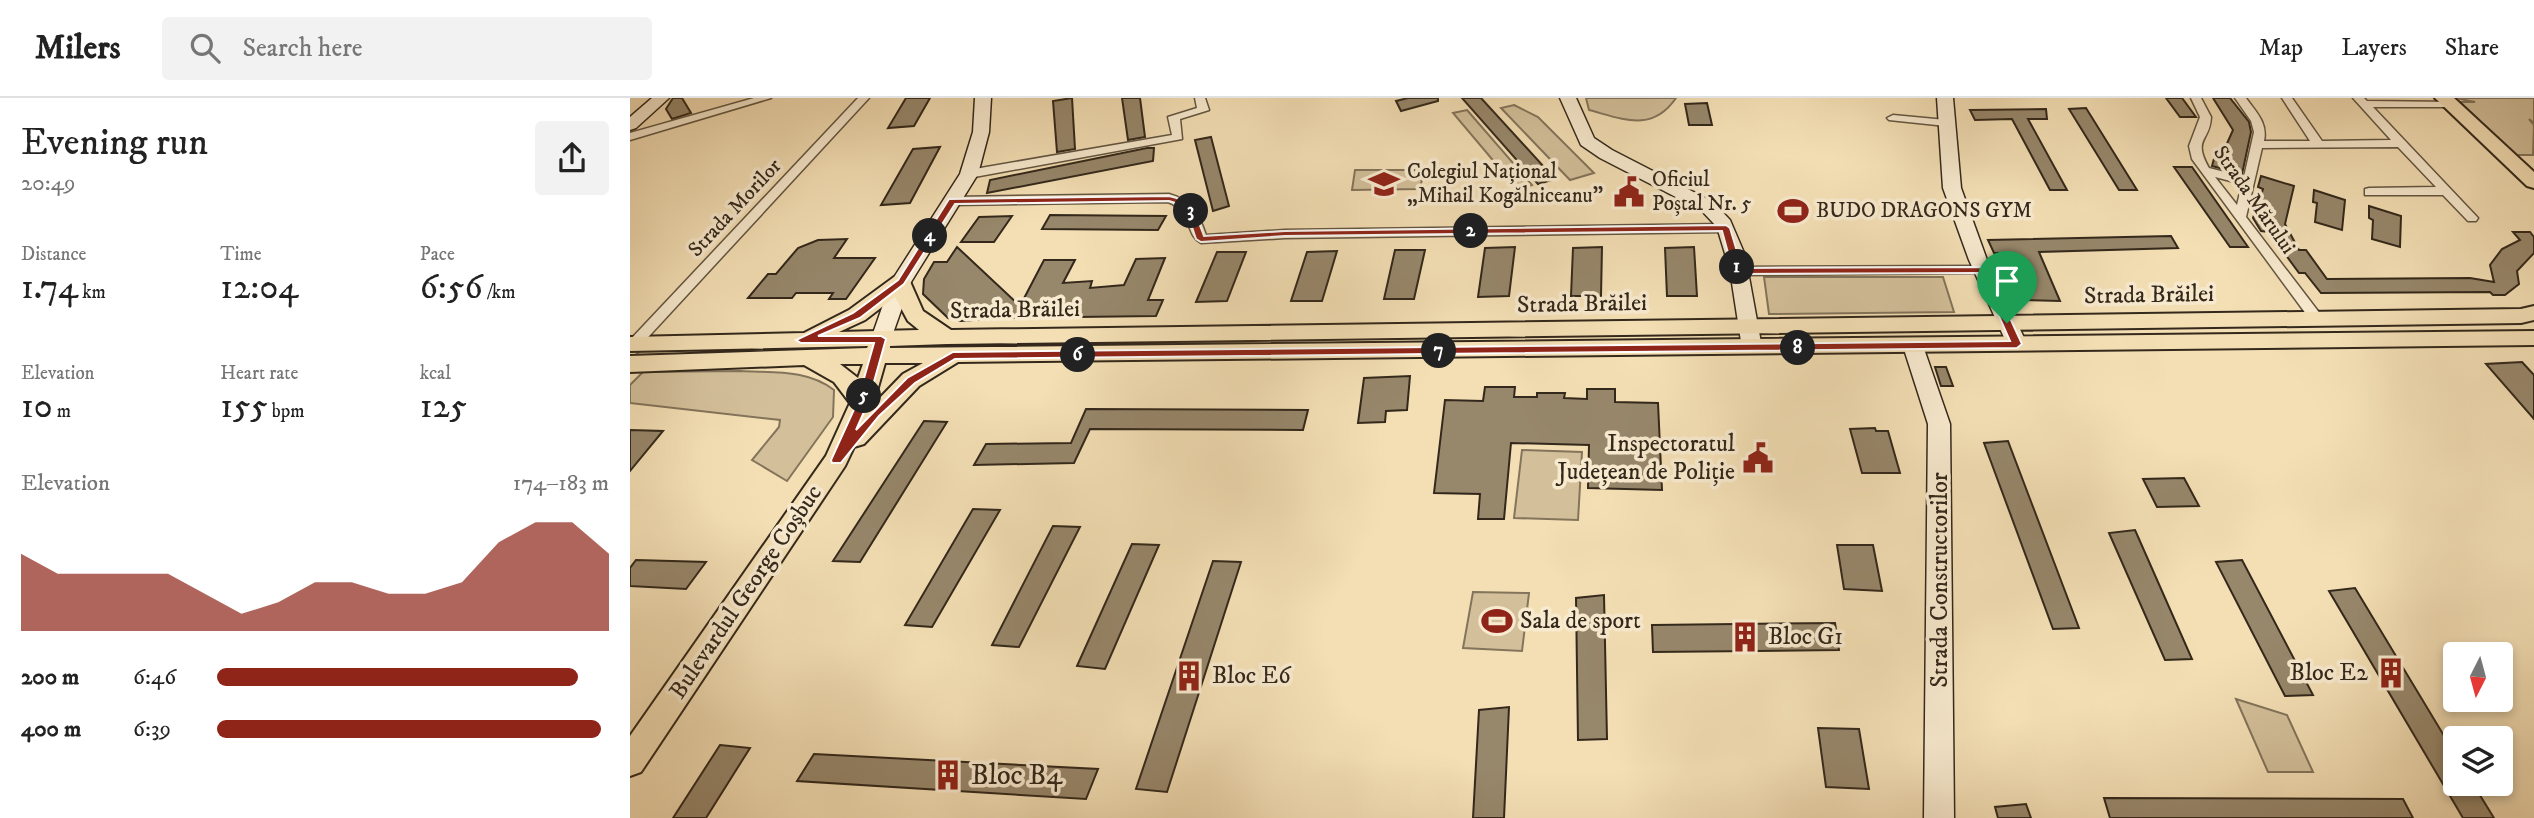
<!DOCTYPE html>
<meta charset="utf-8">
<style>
:root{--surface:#fff;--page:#f2f2f2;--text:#222;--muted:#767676;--line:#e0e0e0;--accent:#8f2418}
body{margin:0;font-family:"IM FELL DW Pica",serif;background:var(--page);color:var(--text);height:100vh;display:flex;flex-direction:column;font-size:26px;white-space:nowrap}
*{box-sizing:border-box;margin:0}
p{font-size:23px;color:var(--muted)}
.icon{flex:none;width:38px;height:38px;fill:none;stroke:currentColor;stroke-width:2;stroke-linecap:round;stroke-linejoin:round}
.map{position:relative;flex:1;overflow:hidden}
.side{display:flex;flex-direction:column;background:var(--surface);width:630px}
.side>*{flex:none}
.needle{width:46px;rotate:186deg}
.controls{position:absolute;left:1813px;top:544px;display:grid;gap:14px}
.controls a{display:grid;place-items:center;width:70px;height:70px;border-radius:7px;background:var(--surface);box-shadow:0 4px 10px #0003;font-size:35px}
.pin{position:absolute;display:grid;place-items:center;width:60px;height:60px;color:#fff;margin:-72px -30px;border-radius:50% 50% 50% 0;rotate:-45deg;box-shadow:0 0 7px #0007}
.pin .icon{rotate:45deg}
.km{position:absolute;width:35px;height:35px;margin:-18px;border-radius:50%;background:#222;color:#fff;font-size:19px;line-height:35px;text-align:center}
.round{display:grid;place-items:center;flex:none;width:74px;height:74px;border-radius:7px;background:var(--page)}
.summary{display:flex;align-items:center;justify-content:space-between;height:119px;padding:0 21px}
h1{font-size:38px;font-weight:600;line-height:52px}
.stats{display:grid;grid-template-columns:repeat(3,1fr);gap:10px;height:119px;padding:7px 21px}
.stats div{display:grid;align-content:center}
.stats b{font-size:35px;font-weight:600}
.stats small{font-size:19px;font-weight:400}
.stats p{font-size:19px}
.chart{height:196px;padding:14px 21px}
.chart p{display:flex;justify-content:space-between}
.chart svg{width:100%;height:126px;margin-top:7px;fill:var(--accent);opacity:.7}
ul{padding:0 21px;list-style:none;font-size:23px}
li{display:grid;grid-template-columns:112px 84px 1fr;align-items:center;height:52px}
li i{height:18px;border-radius:9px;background:var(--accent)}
header{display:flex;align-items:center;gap:42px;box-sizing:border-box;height:98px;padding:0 35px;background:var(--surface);border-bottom:2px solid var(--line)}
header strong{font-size:33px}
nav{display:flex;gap:38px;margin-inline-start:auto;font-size:24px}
.search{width:490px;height:63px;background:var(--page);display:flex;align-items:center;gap:18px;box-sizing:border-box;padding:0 24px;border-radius:7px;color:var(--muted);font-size:26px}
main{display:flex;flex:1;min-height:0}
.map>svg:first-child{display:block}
.green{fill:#d3c09b;stroke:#83745b;stroke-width:2}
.building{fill:#97876b;stroke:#33281b;stroke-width:2}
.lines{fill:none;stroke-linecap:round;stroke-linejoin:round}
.street-casing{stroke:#635642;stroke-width:3}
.secondary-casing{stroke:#33281b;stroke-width:3}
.primary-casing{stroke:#33281b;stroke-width:4}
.street{fill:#f8eacf;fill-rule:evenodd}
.secondary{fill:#f8eacf;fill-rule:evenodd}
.primary{fill:#f4dfb5;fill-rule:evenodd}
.route{fill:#8f2418;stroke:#fff;stroke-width:2;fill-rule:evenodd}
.labels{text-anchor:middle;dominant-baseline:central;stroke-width:7;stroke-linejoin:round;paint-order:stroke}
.far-poi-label{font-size:21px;fill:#33281b;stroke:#f8eacf;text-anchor:start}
.far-street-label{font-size:21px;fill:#33281b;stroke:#f8eacf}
.street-label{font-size:24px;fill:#33281b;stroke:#f8eacf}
.poi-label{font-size:24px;fill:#33281b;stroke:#f8eacf;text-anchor:start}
.near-poi-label{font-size:28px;fill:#33281b;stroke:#f8eacf;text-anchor:start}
</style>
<header>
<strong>Milers</strong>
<div class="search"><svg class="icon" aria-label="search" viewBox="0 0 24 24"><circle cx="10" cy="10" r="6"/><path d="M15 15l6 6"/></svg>Search here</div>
<nav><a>Map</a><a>Layers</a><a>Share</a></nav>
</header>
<main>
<section class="side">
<div class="summary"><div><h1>Evening run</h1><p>20:49</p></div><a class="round"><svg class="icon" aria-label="share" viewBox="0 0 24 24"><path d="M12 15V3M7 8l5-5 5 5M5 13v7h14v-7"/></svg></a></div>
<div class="stats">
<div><p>Distance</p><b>1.74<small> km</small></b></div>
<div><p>Time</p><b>12:04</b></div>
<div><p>Pace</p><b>6:56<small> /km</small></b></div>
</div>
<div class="stats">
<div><p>Elevation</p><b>10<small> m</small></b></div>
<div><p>Heart rate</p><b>155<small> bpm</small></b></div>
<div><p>kcal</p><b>125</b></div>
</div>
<div class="chart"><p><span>Elevation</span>174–183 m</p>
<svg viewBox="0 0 160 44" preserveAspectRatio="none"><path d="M0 44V17L10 24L20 24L30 24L40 24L50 31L60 38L70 34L80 27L90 27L100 31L110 31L120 27L130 13L140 6L150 6L160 17V44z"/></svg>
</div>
<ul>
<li><b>200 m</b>6:46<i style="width:92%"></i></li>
<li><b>400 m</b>6:39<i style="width:98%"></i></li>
</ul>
</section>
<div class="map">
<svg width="1904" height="720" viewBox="0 0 1904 720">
<rect width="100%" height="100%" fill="#f4dfb5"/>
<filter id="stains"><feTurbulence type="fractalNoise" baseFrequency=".00286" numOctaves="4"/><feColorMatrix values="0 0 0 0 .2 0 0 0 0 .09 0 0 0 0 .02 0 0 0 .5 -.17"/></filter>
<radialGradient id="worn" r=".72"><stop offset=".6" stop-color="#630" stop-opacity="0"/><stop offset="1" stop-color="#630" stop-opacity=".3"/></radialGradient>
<g class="green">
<path d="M956,0H1046C1022,35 993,21 959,12Z"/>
<path d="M1825,0H1904V25L1899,21L1904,27L1903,57H1885L1830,4H1845Z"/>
<path d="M884,7L908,19L964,75L940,82L871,10Z"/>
<path d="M837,12L902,87L888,92L823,15Z"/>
<path d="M725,72H794L790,91L722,92Z"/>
<path d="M1134,179H1313L1324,214L1139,216Z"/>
<path d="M221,248V251L4,258L12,252Z"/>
<path d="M110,273C143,275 177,271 204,292L203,319L157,383L122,362L149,329L150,322L0,305V287L13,274Z"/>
<path d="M892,352L952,354L948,422L884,420Z"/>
<path d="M843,494L899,495L892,553L833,550Z"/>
<path d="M1606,601L1657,617L1683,674H1638Z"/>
</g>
<g class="building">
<path d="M43,0H52L61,15L42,21L36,11Z"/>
<path d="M276,0H300L284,28L258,30Z"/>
<path d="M442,0L445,51L427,54L423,3Z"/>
<path d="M492,0H510L515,39L498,42Z"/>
<path d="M778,0H808V3L771,13L766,3Z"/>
<path d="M832,0H851L925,81L908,86Z"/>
<path d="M1536,0H1552L1566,19H1550Z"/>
<path d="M1583,0H1600L1619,24L1621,34L1612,76L1582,68L1585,57L1591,59L1603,32Z"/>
<path d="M1077,5L1082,27H1059L1055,6Z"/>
<path d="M1456,10L1507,92H1489L1439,11Z"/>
<path d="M1416,11L1417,21H1398L1437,92H1420L1382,21L1345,22L1340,12Z"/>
<path d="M581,39L599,108L583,113L565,42Z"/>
<path d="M310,49L280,105L251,107L283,51Z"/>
<path d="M517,50H524L523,63L357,95L360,82Z"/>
<path d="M1544,69H1562L1618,149H1600Z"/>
<path d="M1631,78L1664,88L1655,126L1669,152H1676L1697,181L1840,180L1864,184L1860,167L1872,151L1890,142L1883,134H1900L1904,139V155L1887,173L1889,186L1875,197H1863L1860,194L1691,195L1675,175H1669L1639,134L1631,133L1623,120L1633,91L1628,89Z"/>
<path d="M1684,92L1715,102L1712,132L1685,124L1687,105L1683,104Z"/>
<path d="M1739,108L1771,118L1770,149L1742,141L1743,122L1739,120Z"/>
<path d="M420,117L536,118L528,132L412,131Z"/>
<path d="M382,118L364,144H331L349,119Z"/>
<path d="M1541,138L1548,150L1409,154L1430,203L1395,202L1376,155H1364L1358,142Z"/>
<path d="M217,141L204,160H245L216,201H199L203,195H166L162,200H118L138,176H146L168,150L188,142Z"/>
<path d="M327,149L390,208L414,162H445L433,185L462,183L460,190L494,187L506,161L535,160L518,202H533L526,218L368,220L331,223L318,220L293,196L294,181L304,164H317Z"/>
<path d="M885,149L879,198L848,199L855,150Z"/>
<path d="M972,149L971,198H941L943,150Z"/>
<path d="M1064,149L1067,198H1037L1035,150Z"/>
<path d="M765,152H795L784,201H754Z"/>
<path d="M707,153L692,203H661L677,154Z"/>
<path d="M587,154H616L597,203L566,204Z"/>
<path d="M1892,264L1904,277V321L1856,266Z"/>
<path d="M1305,269H1316L1323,288H1311Z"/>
<path d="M780,278L777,312L756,313L755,324L728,325L734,280Z"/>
<path d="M855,289H885L884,299H907V295H935L934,300L957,301V291H985V304L1028,305L1032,392L958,390L959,347L881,345L874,421H848L850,396L804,395L815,302L853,303Z"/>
<path d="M456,311L678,312L673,332L460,331L444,365L344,367L356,346L441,345Z"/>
<path d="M294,323L317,324L230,464L203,463Z"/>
<path d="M1245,330L1246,333H1258L1270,375H1232L1220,331Z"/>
<path d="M0,332L33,333L0,373Z"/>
<path d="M1378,343L1449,530L1423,531L1354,345Z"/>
<path d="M1554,380L1569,408L1527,409L1513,381Z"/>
<path d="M343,411L370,412L302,529L275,527Z"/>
<path d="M423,428L450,429L389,549L362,547Z"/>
<path d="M1505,432L1562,561L1535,562L1479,435Z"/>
<path d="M502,446L529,447L475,571L447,568Z"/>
<path d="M1207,447H1243L1252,493L1214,491Z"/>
<path d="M6,462L76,464L56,491L0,488V470Z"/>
<path d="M1612,462L1683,597L1655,598L1586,464Z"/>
<path d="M583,463L611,464L537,694L506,691Z"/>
<path d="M1725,490L1825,656V686H1843L1864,720H1833L1699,493Z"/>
<path d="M974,497L977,641L948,642L946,500Z"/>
<path d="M1205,525L1209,552L1023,554L1022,527Z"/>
<path d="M879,609L874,720H843L849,612Z"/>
<path d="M1188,630L1229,631L1239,691L1196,689Z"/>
<path d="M90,647L120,650L76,720H43Z"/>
<path d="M184,656L468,671L456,701L167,683Z"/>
<path d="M1474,700L1773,701L1783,720H1480Z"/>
<path d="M1396,706L1401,720H1368L1365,709Z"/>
</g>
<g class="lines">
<g class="street-casing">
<g id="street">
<path d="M124,0H141L0,42V35Z"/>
<path d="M228,0H239L9,249L0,250V242Z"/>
<path d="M565,0H575L579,12L550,21L552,41L339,80L333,76L339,72L542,37L538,19L567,10Z"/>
<path d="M1561,0H1571L1581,19C1580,44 1562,40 1579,70L1614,79L1624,34L1621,23L1605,0H1616C1626,14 1638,25 1634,43H1680L1652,0H1662L1692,43L1761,42L1723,0H1734L1737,3L1824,4V8L1820,9H1743L1848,120L1846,123H1838L1813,97H1735V91L1739,90L1806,89L1768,49L1632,50L1616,119L1694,221L1687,226L1682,224L1562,61L1559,48L1570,19ZM1585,79L1612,86L1607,107Z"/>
<path d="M1263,17L1316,22L1322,25L1316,28L1259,22L1257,20Z"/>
<path d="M539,96C561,102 569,116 576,137L655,132L1096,126L1102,130L1096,134L655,140L571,145C556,138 562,113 538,104L322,107L316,103L322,99Z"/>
<path d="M1353,168L1358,169V175L1108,177L1101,173L1108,169Z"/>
</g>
</g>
<g class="secondary-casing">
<g id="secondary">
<path d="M22,0H39L6,30L0,32V19Z"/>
<path d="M345,0H361L359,34L348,76L281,184L261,241L258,246H244L241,241L261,184L330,76L343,34Z"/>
<path d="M930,0H946L964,40L982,52L1083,104L1100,122L1115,157L1132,250L1129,255H1115L1112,250L1100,172L1087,129L1071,112L970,60L951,47Z"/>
<path d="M1307,0H1323L1331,90L1357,162L1397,246L1394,251H1380L1377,246L1339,162L1313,90Z"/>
<path d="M1283,241L1290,243L1293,248L1320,326L1324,720H1294L1298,326L1273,248L1276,243Z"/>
</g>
</g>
<g class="primary-casing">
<g id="primary">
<path d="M1805,0H1824L1904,74V90L1897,88Z"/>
<path d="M271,177L278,179L293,213L321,232L1891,211L1904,208V222L1891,225L317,246L260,248V250L1904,233V247L328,264L289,288L234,346L224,349L215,368L11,674L0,678V638L196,358L220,305L204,284L174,267L0,274V258L237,250L238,248L0,253V239L174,235L219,212L264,179ZM265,199L278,223L289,232L209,234L235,222ZM255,265H293L273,276L243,307ZM210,266H233L228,280Z"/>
</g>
</g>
<use href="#street" class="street"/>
<use href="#secondary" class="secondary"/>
<use href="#primary" class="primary"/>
</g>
<path class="route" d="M539,98C563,103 566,117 574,138L655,133L1096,127L1100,130L1112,170L1353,169L1358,172L1392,246L1387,250L325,261L285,285L249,318L211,365H202L201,362L227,305L244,245H171L166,242L223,215L268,182L319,101ZM539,103C558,107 560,125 566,141L571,144L655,138L1092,133L1103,173L1108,176L1350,175L1380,243L323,254L277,280L226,332L238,305L256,241L251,238H188L230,220L274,186L325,106Z"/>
<defs>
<g id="university-bare" transform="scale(2.415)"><path d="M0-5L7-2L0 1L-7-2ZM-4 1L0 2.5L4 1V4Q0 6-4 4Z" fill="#8f2418" stroke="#f8eacf" stroke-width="2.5" paint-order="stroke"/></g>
<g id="civic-bare" transform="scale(2.415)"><path d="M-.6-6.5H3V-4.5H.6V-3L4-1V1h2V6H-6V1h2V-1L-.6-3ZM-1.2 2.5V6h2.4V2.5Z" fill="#8f2418" stroke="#f8eacf" stroke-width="2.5" paint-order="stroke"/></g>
<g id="stadium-bare" transform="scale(2.415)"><path d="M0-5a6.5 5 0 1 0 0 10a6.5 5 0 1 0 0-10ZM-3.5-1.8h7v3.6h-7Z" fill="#8f2418" stroke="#f8eacf" stroke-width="2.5" paint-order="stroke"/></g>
<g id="building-bare" transform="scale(2.415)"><path d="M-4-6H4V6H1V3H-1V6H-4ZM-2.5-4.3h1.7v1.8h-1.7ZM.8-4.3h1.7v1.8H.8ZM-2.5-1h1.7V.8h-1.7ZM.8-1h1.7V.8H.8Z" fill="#8f2418" stroke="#f8eacf" stroke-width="2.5" paint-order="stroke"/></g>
</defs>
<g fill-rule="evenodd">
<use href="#university-bare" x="754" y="86"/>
<use href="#civic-bare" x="999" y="94"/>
<use href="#stadium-bare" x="1163" y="113"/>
<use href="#civic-bare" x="1128" y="360"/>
<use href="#stadium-bare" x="867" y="523"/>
<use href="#building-bare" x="1115" y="539"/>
<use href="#building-bare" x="1761" y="575"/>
<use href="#building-bare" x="559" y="578"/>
<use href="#building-bare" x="318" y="677"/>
</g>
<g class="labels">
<g class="far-poi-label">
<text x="777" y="74">Colegiul Național<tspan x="777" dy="24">„Mihail Kogălniceanu”</tspan></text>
<text x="1022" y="82">Oficiul<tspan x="1022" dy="24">Poștal Nr. 5</tspan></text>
<text x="1186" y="113">BUDO DRAGONS GYM</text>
</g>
<g class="far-street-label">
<text transform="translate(1624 102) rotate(55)">Strada Mărului</text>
<text transform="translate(105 110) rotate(-47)">Strada Morilor</text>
</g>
<g class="street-label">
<text transform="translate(1519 197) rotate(-1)">Strada Brăilei</text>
<text transform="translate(952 206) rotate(-1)">Strada Brăilei</text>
<text transform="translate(385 212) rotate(-1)">Strada Brăilei</text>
<text transform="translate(1310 482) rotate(-90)">Strada Constructorilor</text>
<text transform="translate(116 494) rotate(-56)">Bulevardul George Coșbuc</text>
</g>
<g class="poi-label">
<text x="1105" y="346" text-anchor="end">Inspectoratul<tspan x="1105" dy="28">Județean de Poliție</tspan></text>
<text x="890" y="523">Sala de sport</text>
<text x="1138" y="539">Bloc G1</text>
<text x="1738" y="575" text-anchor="end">Bloc E2</text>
<text x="582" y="578">Bloc E6</text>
</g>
<g class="near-poi-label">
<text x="341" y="677">Bloc B4</text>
</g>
</g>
<rect width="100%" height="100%" filter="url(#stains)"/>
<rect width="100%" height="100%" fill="url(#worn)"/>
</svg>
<div class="controls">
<a><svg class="needle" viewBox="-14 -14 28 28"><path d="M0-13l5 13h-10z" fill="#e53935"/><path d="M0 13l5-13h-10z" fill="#767676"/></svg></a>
<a><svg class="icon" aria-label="layers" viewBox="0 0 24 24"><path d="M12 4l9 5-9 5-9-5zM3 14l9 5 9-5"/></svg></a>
</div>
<div class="pin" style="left:1377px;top:225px;background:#1e9e55"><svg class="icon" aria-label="arrive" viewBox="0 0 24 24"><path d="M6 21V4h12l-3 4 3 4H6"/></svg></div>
<b class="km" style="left:1107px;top:169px">1</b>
<b class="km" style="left:841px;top:133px">2</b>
<b class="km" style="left:561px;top:113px">3</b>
<b class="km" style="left:300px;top:138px">4</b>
<b class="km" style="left:234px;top:298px">5</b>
<b class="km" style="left:448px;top:257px">6</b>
<b class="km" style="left:809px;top:253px">7</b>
<b class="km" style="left:1168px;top:250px">8</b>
</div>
</main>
